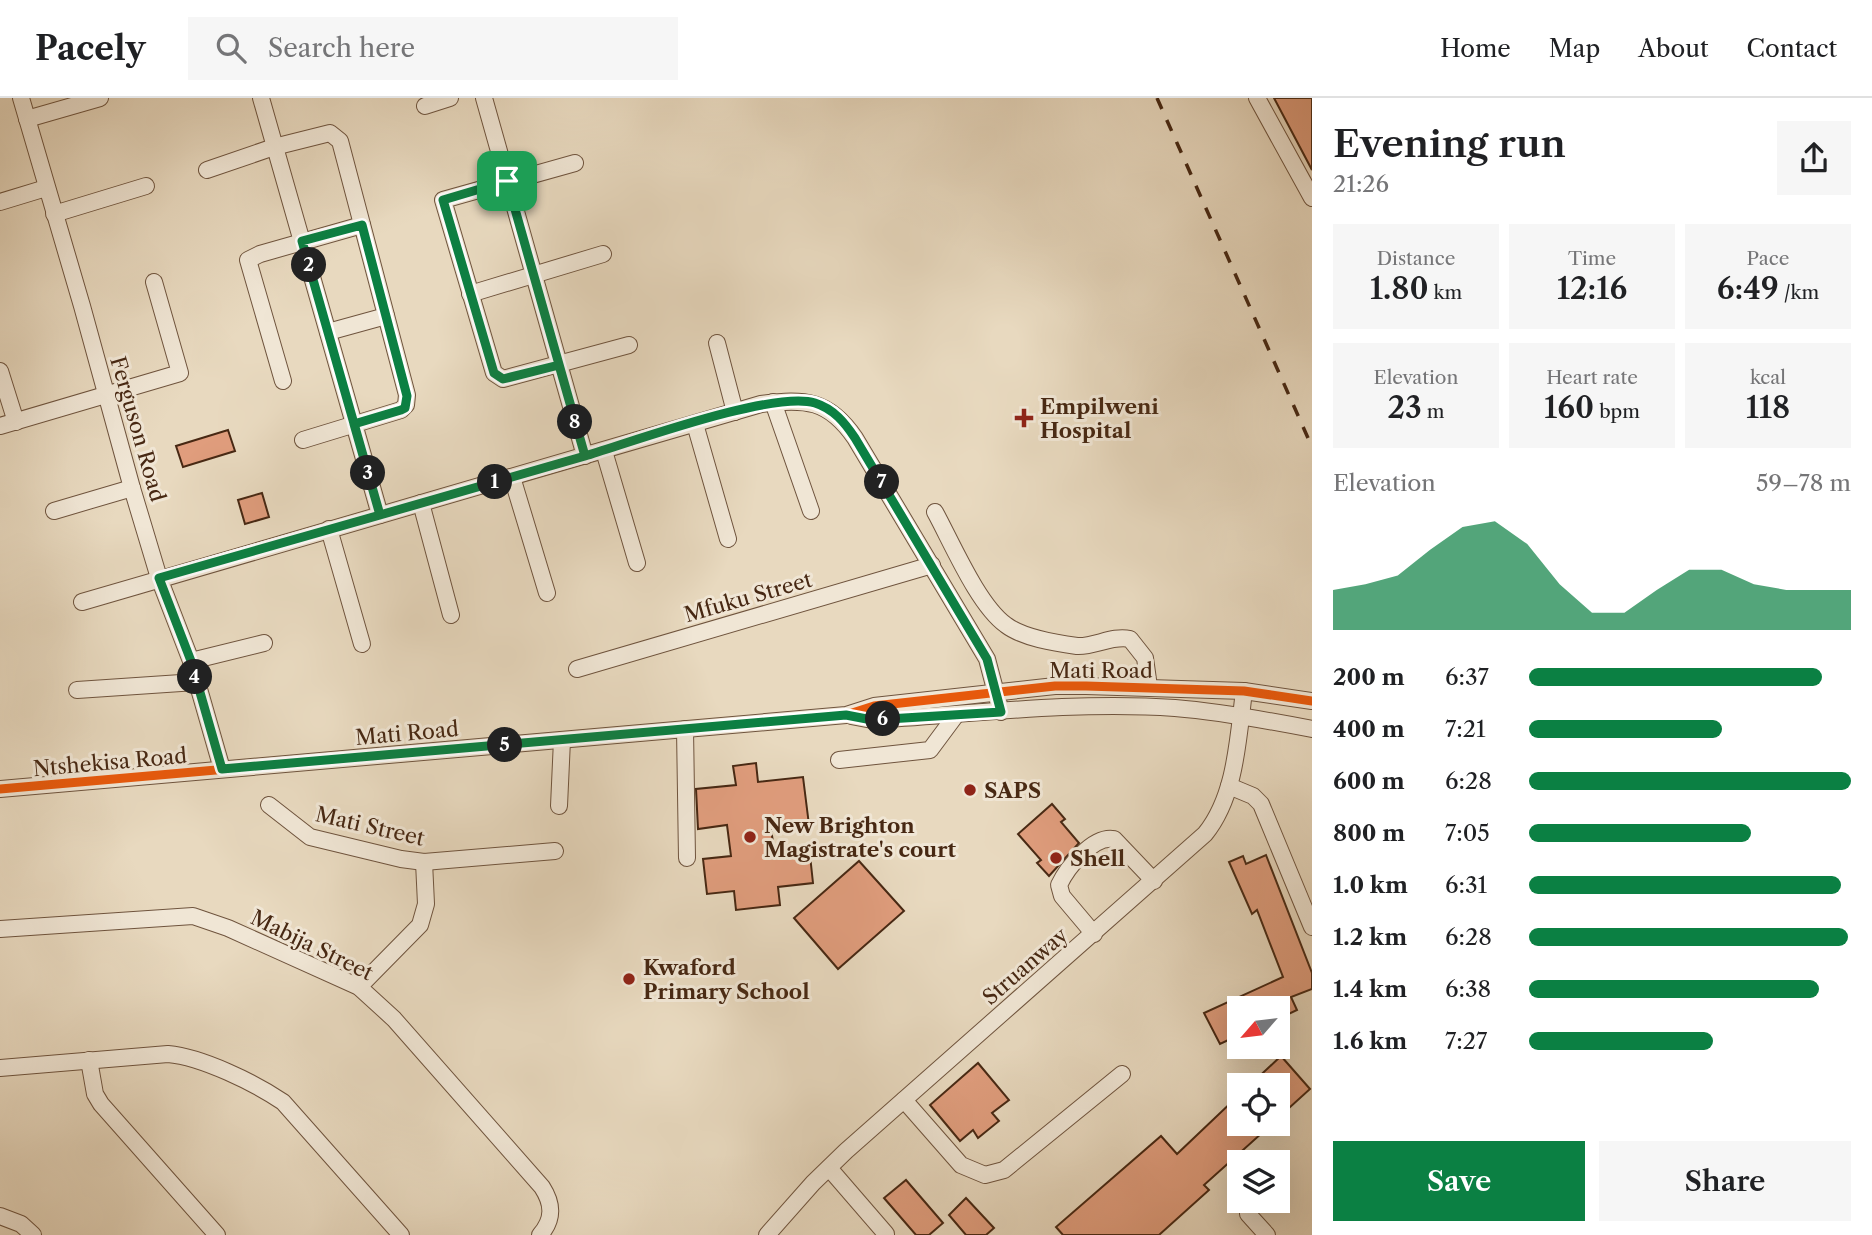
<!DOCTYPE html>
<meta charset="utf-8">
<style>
:root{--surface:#fff;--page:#f6f6f6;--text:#202124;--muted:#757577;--line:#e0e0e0;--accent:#0b8043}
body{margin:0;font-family:"Libre Caslon Text",serif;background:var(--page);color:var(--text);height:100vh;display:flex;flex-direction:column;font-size:26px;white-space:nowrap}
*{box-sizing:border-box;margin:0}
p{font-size:23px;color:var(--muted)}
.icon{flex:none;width:38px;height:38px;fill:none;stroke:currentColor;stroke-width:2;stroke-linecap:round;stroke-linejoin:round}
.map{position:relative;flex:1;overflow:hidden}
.drawer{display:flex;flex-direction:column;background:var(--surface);width:560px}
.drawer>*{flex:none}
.needle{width:46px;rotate:242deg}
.fabs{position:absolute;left:1227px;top:898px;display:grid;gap:14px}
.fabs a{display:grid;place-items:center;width:63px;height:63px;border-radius:0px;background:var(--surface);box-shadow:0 7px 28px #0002;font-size:35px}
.pin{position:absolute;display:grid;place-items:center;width:60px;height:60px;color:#fff;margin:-30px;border-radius:14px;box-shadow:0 4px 10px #0006}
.km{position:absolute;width:35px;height:35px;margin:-18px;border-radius:50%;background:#222;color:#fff;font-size:19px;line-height:35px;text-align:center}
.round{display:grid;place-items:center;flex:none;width:74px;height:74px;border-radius:0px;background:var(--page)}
.head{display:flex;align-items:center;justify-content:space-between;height:119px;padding:0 21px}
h1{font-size:38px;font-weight:600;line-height:52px}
.metrics{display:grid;grid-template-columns:repeat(3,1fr);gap:10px;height:119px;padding:7px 21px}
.metrics div{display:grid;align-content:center;border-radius:0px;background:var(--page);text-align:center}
.metrics b{font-size:30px;font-weight:600}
.metrics small{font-size:19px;font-weight:400}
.metrics p{font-size:19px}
.chart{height:196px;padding:14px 21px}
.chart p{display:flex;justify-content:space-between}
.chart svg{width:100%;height:126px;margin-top:7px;fill:var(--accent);opacity:.7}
.cta{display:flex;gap:14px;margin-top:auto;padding:14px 21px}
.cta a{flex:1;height:80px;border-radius:0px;background:var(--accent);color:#fff;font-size:28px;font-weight:600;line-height:80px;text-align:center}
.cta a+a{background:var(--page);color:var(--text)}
ul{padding:0 21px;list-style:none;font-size:23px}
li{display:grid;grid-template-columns:112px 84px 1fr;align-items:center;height:52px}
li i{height:18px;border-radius:9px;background:var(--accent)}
header{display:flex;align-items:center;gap:42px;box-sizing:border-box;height:98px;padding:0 35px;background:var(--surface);border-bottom:2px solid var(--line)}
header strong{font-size:33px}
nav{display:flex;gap:38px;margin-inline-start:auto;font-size:24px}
.search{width:490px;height:63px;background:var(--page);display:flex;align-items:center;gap:18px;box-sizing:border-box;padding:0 24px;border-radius:0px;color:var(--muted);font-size:26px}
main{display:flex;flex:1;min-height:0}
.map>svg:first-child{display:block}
.building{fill:#e09d7d;stroke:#472813;stroke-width:2}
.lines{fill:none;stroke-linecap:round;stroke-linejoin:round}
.minor-casing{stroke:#6f543e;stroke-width:18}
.minor{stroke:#f0e6d5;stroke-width:16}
.rail{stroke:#472813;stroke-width:3.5;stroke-dasharray:12 12;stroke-linecap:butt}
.cycleway-casing{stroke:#f0e6d5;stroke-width:13}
.cycleway{stroke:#e8590c;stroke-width:9}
.route-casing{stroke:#fff;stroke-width:14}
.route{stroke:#0b8043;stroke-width:9}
.poi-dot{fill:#8f2418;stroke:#f0e6d5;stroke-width:2.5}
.labels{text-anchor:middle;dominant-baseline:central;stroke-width:6;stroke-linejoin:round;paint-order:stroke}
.poi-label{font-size:21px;font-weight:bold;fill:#472813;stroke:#f0e6d5;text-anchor:start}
.street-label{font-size:21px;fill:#472813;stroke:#f0e6d5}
</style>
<header>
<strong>Pacely</strong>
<div class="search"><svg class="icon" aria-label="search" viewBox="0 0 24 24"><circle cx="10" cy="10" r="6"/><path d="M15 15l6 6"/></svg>Search here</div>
<nav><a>Home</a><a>Map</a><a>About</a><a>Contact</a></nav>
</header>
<main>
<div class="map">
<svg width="1312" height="1137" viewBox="0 0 1312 1137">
<rect width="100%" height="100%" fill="#e8d9bf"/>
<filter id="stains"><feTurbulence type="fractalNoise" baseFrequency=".00286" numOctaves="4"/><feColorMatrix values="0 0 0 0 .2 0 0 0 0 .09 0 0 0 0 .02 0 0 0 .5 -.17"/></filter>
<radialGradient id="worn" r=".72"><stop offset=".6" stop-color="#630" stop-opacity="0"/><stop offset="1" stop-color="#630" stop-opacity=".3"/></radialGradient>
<g class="building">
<path d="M1274,0H1312V72Z"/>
<path d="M228,332L235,353L183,369L176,348Z"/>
<path d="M262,395L269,419L245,426L238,402Z"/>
<path d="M756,665L758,684L803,679L809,727L771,731L774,751L809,748L813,785L778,789L780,807L736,812L734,793L707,796L703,761L731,758L727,727L698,731L696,691L736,687L733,668Z"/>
<path d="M1052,706L1065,721L1061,724L1079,745L1049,778L1037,765L1041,762L1018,736Z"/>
<path d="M1266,757L1312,875V891L1291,899L1297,912L1278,921V910H1239V937L1220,946L1204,915L1283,879L1257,812L1252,816L1229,764L1243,758L1246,766Z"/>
<path d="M859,763L904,813L838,871L794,820Z"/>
<path d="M1281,958L1310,991L1278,1020V987H1250Z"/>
<path d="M978,965L1009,1002L992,1015L999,1023L978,1040L973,1032L960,1043L930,1007Z"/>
<path d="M1239,997V1026H1272L1204,1087L1209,1092L1159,1137H1063L1056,1129L1161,1038L1177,1056Z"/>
<path d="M906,1082L943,1125L929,1137H916L884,1100Z"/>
<path d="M966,1100L994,1130L986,1137H966L949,1117Z"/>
</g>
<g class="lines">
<g class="minor-casing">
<g id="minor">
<path d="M21,0L82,208L132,390L159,480L191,563L222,671"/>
<path d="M261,0L380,417"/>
<path d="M484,0L585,358"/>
<path d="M1257,0L1312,100"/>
<path d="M425,8L450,0"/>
<path d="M27,21L100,0"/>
<path d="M575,65L443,102L494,275L503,281L629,247"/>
<path d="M207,72L274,49L330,35L340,43L407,297L406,307L401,312L303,342"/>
<path d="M0,104L46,90"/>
<path d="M54,116L146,88"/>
<path d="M470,196L603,156"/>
<path d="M328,234L386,218"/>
<path d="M717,245L735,314"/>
<path d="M0,273L16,324"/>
<path d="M283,283L248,162L260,156L362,127"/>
<path d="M773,304L811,413"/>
<path d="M695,326L728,441"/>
<path d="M0,328L180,275L154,184"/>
<path d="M604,353L637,465"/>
<path d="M512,379L547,495"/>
<path d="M421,405L451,517"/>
<path d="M54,413L132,390"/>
<path d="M935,414C952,445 978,507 1006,527C1023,540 1055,545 1077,548C1095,549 1112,537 1130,541L1145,560L1149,589"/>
<path d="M329,431L362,546"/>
<path d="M82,504L761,306C805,300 829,302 855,340L987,561L1001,614"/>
<path d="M191,563L264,545"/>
<path d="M577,571L932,467"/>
<path d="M77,592L196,584"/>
<path d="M851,618L872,622C972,616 1075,603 1175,610C1222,614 1266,622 1312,631"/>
<path d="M685,631L687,760"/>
<path d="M839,662L930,652L956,617"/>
<path d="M1229,688L1253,698L1261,706L1312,829"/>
<path d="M0,691L846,617L874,608L1055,588H1086L1244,593L1312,603"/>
<path d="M269,707L310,739L401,761L424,764L555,753"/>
<path d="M559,708L562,642"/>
<path d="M0,831L193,818L228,830L359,889L394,921L542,1089C553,1106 554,1121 540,1137"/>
<path d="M1094,836L1062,798L1059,787C1067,770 1093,737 1114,741L1154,783"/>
<path d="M359,889L420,827L426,806L424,764"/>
<path d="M89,962L95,996L101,1006L217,1137"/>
<path d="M0,970L168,956C202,959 255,985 283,1004L401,1137"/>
<path d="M904,1002L961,1067L985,1077L1004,1072L1122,976"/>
<path d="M829,1070L886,1136"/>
<path d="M1248,1116L1267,1137"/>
<path d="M0,1118L21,1126L33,1137"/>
<path d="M767,1137L813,1085L846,1053L1205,736C1236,698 1238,640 1244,593"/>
</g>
</g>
<use href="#minor" class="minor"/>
<path class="rail" d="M1157,0L1312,349"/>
<g class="cycleway-casing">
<g id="cycleway">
<path d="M159,480L761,306C805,300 829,302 855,340L987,561L1001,614"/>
<path d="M0,691L846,617L874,608L1055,588H1086L1244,593L1312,603"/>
</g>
</g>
<use href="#cycleway" class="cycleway"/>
</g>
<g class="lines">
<g class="route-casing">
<path id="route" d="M507,83L585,358L380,417L302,143L362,127L407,298L405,310L401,312L354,326L380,417L159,480L191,563L222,671L846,617L872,622L1001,614L987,561L855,340C845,325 834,311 815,305C774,292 632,344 585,358L559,267L503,281L494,275L443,102L507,83"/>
</g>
<use href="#route" class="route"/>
</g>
<g class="poi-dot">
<path d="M1020.5 309.5h7v7h7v7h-7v7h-7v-7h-7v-7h7z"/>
<circle cx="970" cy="692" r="7"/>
<circle cx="750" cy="739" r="7"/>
<circle cx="1056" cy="760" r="7"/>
<circle cx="629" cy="881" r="7"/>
</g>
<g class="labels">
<g class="poi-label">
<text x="1040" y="308">Empilweni<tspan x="1040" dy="24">Hospital</tspan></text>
<text x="984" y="692">SAPS</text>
<text x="764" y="727">New Brighton<tspan x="764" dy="24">Magistrate's court</tspan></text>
<text x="1070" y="760">Shell</text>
<text x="643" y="869">Kwaford<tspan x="643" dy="24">Primary School</tspan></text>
</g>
<g class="street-label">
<text transform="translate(138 331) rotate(74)">Ferguson Road</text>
<text transform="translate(748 499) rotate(-16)">Mfuku Street</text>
<text x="1101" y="572">Mati Road</text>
<text transform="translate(407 635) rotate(-5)">Mati Road</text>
<text transform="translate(110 664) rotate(-5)">Ntshekisa Road</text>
<text transform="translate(370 728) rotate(13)">Mati Street</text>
<text transform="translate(312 847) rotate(26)">Mabija Street</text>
<text transform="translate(1025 868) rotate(-41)">Struanway</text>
</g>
</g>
<rect width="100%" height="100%" filter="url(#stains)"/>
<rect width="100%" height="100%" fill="url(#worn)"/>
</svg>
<div class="fabs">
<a><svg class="needle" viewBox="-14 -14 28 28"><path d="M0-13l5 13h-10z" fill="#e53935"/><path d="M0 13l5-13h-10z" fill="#757577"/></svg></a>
<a><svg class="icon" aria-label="locate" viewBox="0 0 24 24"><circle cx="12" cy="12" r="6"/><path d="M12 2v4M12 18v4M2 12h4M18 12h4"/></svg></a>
<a><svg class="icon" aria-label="layers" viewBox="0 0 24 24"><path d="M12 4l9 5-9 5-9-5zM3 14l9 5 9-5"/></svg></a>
</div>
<div class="pin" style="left:507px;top:83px;background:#1e9e55"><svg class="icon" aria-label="arrive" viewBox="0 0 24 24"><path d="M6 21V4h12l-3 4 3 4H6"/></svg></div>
<b class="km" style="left:495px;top:384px">1</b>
<b class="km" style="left:309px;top:167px">2</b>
<b class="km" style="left:368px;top:375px">3</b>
<b class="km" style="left:195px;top:579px">4</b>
<b class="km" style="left:505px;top:647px">5</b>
<b class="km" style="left:883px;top:621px">6</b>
<b class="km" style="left:882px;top:384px">7</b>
<b class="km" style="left:575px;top:324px">8</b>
</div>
<section class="drawer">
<div class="head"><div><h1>Evening run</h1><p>21:26</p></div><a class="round"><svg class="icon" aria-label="share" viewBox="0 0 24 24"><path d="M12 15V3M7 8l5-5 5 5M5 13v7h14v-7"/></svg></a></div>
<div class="metrics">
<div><p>Distance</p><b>1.80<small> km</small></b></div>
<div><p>Time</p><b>12:16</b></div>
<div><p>Pace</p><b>6:49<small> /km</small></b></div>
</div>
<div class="metrics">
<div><p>Elevation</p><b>23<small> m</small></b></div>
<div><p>Heart rate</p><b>160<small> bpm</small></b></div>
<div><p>kcal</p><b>118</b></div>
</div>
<div class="chart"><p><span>Elevation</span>59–78 m</p>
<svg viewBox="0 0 160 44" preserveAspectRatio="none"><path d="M0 44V30L10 28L20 25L30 16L40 8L50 6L60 14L70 28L80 38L90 38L100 30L110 23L120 23L130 28L140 30L150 30L160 30V44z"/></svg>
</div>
<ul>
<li><b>200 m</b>6:37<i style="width:91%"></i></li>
<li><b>400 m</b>7:21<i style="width:60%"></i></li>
<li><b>600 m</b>6:28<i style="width:100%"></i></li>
<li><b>800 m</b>7:05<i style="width:69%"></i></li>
<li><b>1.0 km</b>6:31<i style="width:97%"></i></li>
<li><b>1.2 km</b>6:28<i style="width:99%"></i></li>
<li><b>1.4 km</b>6:38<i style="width:90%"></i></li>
<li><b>1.6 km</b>7:27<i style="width:57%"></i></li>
</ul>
<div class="cta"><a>Save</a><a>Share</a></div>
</section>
</main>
